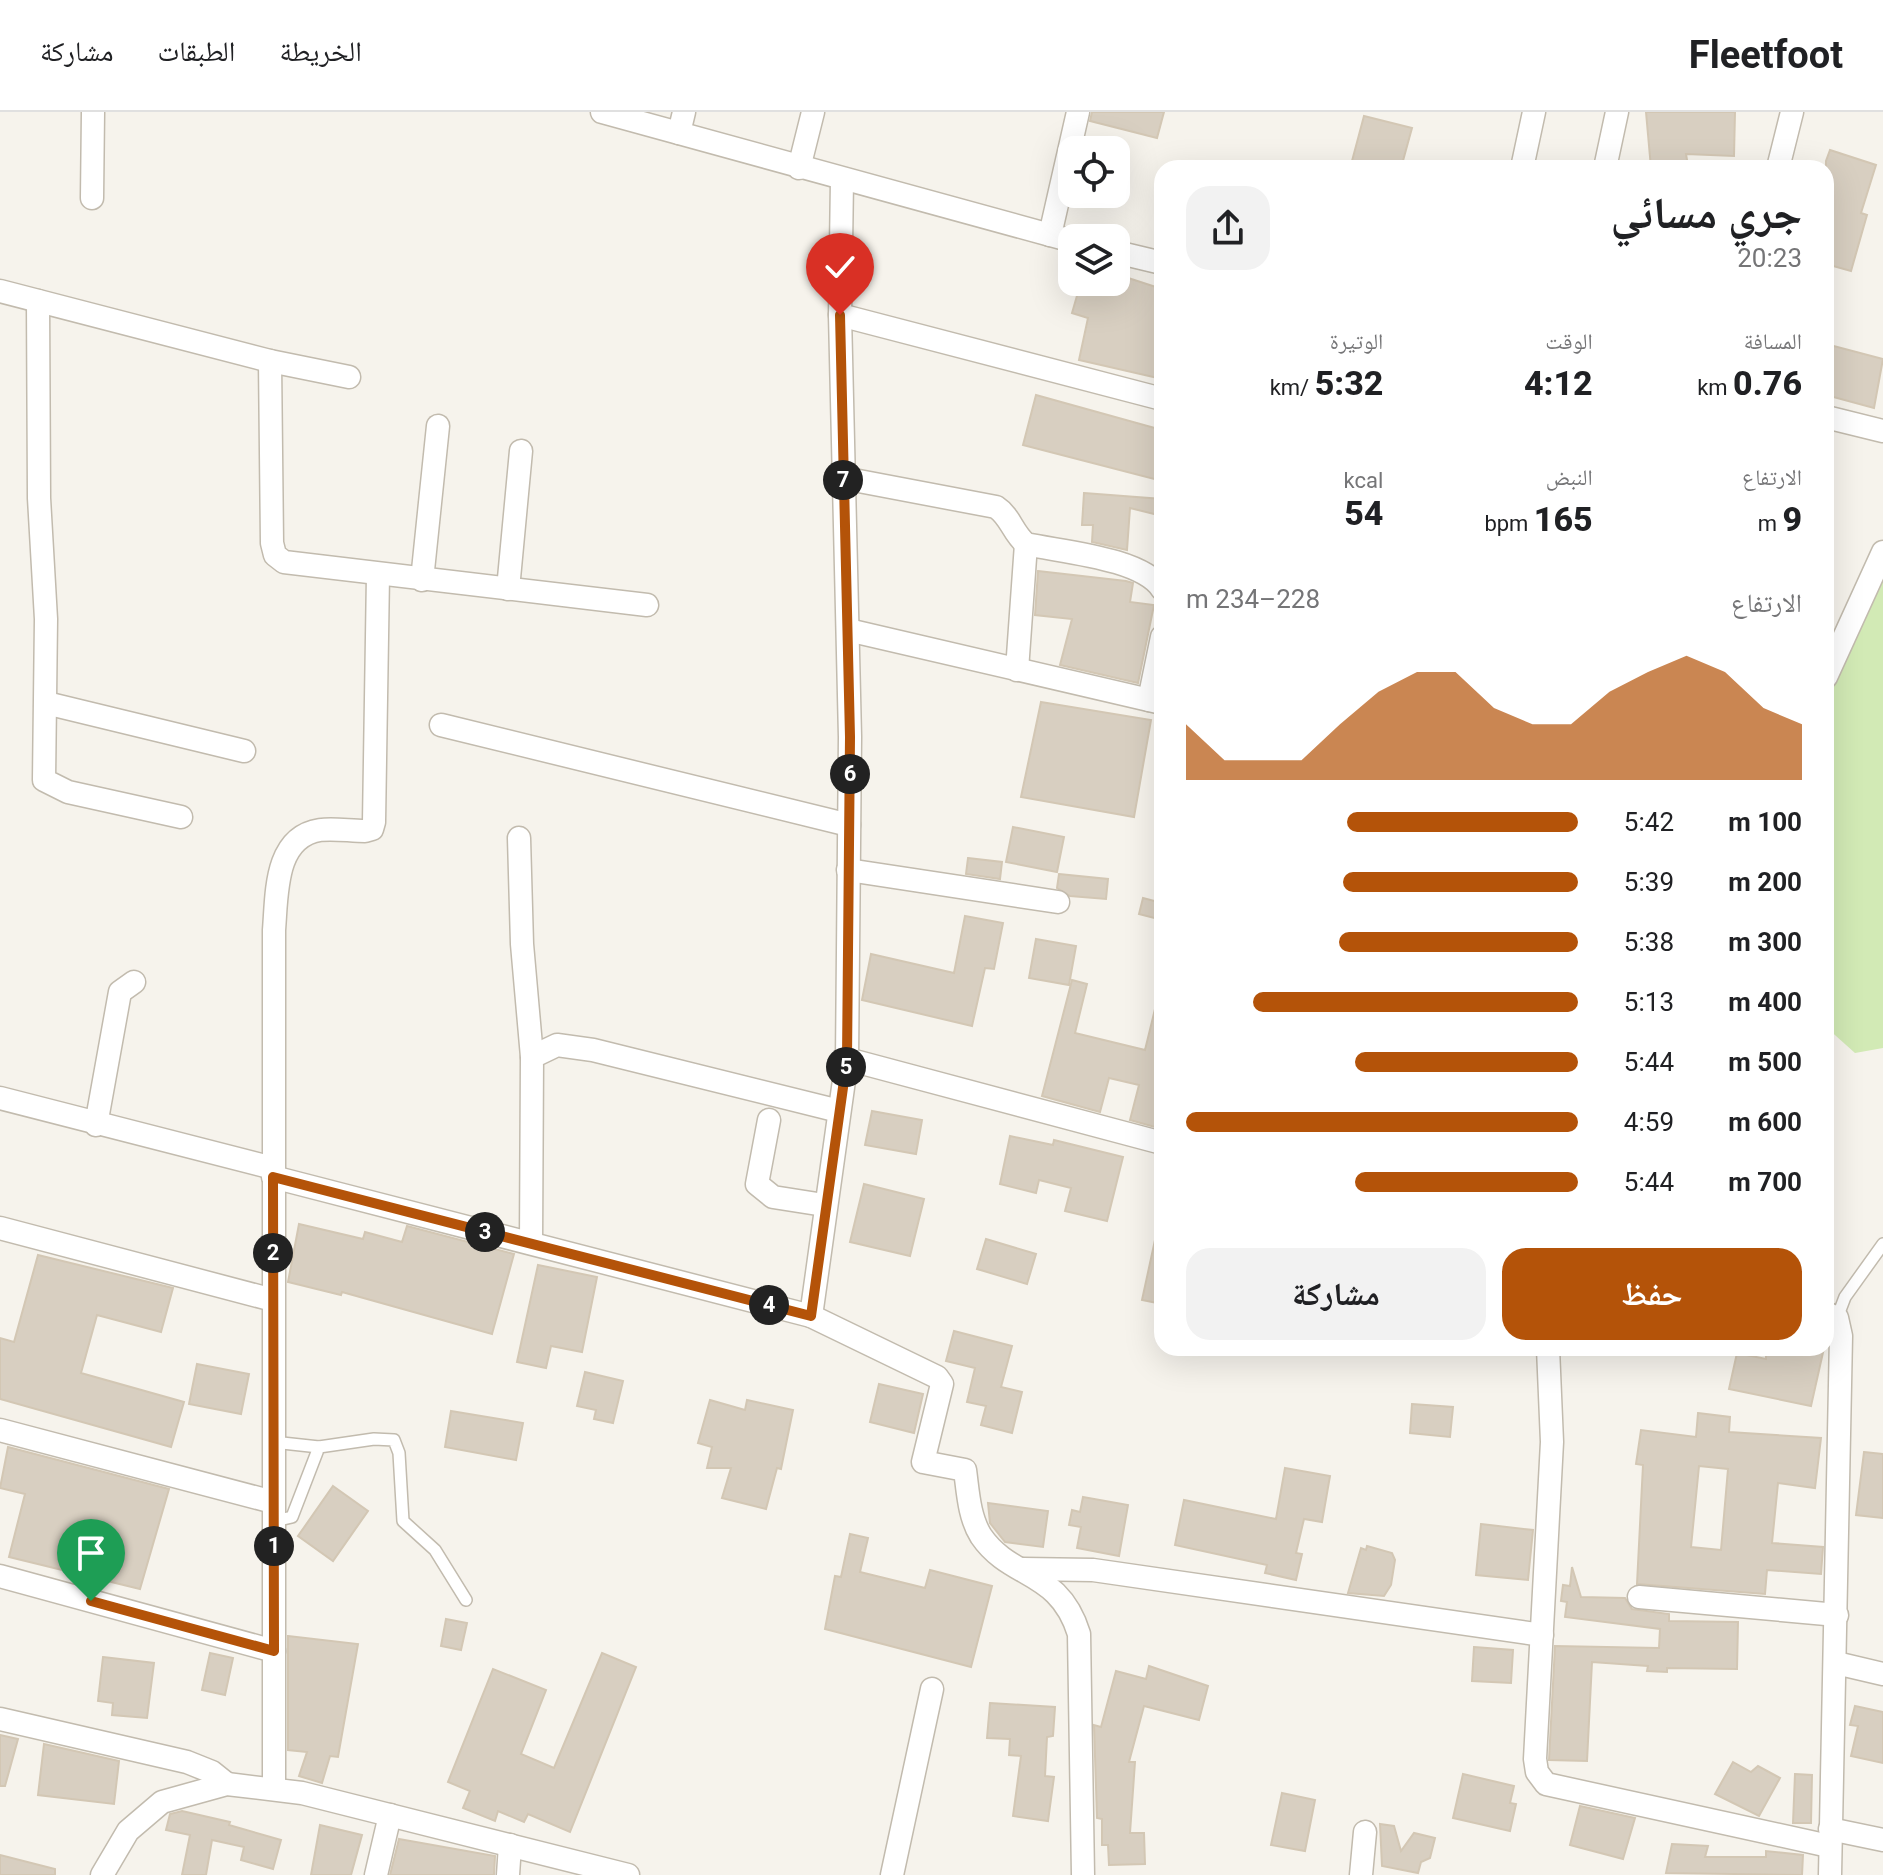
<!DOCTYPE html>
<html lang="ar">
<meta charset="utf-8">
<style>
:root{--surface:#fff;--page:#f2f2f2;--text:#202124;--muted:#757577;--line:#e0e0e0;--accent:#b45309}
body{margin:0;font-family:Roboto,"Noto Naskh Arabic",sans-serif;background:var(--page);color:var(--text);direction:rtl;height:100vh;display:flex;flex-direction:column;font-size:30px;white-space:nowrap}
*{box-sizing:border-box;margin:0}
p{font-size:26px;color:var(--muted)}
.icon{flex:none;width:44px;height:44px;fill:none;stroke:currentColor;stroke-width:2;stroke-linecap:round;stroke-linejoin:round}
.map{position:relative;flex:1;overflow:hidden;direction:ltr}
.details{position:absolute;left:1154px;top:48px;width:680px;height:1196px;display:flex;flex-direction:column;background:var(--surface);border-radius:24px;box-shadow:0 8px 32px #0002;direction:rtl}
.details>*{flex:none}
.fabs{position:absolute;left:1058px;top:24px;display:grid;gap:16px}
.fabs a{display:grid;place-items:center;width:72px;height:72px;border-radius:16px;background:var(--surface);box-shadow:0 8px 32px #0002;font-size:40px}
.pin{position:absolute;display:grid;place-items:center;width:68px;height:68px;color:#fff;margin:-82px -34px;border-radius:50% 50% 50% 0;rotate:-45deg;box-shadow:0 0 8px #0007}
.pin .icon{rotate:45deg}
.km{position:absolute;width:40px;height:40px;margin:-20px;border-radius:50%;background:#222;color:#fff;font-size:22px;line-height:40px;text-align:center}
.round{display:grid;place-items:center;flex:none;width:84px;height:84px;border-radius:24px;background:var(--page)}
.overview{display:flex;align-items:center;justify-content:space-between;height:136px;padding:0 32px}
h1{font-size:44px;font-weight:800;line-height:60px}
.figures{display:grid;grid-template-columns:repeat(3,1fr);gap:12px;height:136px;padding:8px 32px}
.figures div{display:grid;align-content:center}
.figures b{font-size:34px;font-weight:800}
.figures small{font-size:22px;font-weight:400}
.figures p{font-size:22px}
.chart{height:224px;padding:16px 32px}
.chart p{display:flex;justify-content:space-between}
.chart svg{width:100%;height:144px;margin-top:8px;fill:var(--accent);opacity:.7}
.primary-button{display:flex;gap:16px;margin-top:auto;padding:16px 32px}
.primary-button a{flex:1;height:92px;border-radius:24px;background:var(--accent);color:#fff;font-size:32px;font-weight:800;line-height:92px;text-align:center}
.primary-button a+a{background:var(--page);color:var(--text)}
ul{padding:0 32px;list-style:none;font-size:26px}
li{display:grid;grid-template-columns:128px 96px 1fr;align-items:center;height:60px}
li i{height:20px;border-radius:10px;background:var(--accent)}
header{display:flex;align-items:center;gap:48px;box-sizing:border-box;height:112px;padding:0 40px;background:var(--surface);border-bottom:2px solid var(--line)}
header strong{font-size:38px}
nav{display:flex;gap:44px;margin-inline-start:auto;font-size:28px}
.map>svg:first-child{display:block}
.green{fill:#d2eab5}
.building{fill:#d8cfc1;stroke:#d3c7b4;stroke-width:2;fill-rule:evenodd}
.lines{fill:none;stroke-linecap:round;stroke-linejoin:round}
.service-casing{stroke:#c2bbae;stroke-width:14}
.minor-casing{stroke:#c2bbae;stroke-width:25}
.service{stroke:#fff;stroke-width:11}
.minor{stroke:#fff;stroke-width:22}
.route-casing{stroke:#fff;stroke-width:16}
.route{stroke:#b45309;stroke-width:10}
</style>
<header>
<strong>Fleetfoot</strong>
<nav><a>الخريطة</a><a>الطبقات</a><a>مشاركة</a></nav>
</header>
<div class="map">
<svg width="1883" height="1763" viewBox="0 0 1883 1763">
<rect width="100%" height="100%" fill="#f6f3ec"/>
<path class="green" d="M1883,453V936L1855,941L1826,915V577Z"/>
<g class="building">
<path d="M1092,0H1164L1157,26L1090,9Z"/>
<path d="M1646,0H1735L1734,44L1686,42L1688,54L1651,56Z"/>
<path d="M1364,4L1412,16L1401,56H1378L1352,49Z"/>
<path d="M1830,38L1876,53L1861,101L1867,103L1851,159L1826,152V49Z"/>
<path d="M1116,162L1162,177V267L1079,248L1088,206L1072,201L1081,170H1116Z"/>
<path d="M1826,232L1883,247L1874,296L1826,283Z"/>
<path d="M1036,283L1162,318V369L1023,333Z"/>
<path d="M1084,381L1162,387V404L1130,396L1127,438L1092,430L1093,413H1082Z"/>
<path d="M1038,459L1126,469L1133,471L1130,490L1154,493L1138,571L1060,553L1072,507L1035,503Z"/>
<path d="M1041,590L1151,608L1134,705L1021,685Z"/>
<path d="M1013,715L1064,725L1057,760L1006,750Z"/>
<path d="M968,746L1002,750L1000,767L966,762Z"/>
<path d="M1059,762L1108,767L1106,787L1070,784L1057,776Z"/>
<path d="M1143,786L1162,791V808L1139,802Z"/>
<path d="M965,804L1003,811L994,857L985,856L972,914L862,888L871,842L954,861Z"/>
<path d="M1036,827L1076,834L1069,873L1029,866Z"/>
<path d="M1072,868L1087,872L1075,921L1145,938L1156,893L1162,894V1017L1130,1008L1139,973L1109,966L1100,1000L1042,984Z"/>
<path d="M872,999L922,1008L916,1042L865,1033Z"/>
<path d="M1010,1024L1053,1033L1054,1028L1123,1045L1107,1109L1065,1099L1071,1076L1039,1068L1036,1081L1000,1072Z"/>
<path d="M864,1072L924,1087L910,1144L850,1130Z"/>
<path d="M299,1112L363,1127L365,1120L402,1130L407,1114L514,1142L492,1222L342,1180L341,1183L288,1170Z"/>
<path d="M986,1127L1036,1142L1027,1172L977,1157Z"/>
<path d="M1155,1128H1162V1192L1142,1188Z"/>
<path d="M38,1143L173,1176L161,1220L97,1203L81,1261L184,1290L171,1335L0,1287V1226L14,1230Z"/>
<path d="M538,1153L597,1165L582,1240L551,1234L546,1256L517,1250Z"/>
<path d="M954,1219L1012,1234L1001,1275L1022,1280L1012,1321L981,1313L986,1294L967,1290L975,1256L946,1249Z"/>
<path d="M1766,1236H1824L1811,1294L1729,1277L1737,1241L1766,1247Z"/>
<path d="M197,1252L249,1262L241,1302L189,1292Z"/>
<path d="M585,1260L623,1269L613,1311L594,1307L596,1298L577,1294Z"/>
<path d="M879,1272L923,1282L914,1321L870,1310Z"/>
<path d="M710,1288L745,1298L747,1288L793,1298L781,1357L777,1356L766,1397L722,1386L731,1356H707L712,1335L698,1331Z"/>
<path d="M1412,1292L1453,1295L1450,1325L1410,1321Z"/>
<path d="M451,1299L523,1311L516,1348L445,1335Z"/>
<path d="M1698,1301L1730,1305L1729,1320L1821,1326L1815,1376L1778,1371L1772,1431L1823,1435L1821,1462L1767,1458L1765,1482L1637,1472L1643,1353L1636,1352L1641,1318L1696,1325ZM1699,1354L1728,1357L1721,1438L1691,1435Z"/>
<path d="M8,1335L169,1377L140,1477L9,1445L25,1382L0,1376Z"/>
<path d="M1864,1340L1883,1342V1406L1856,1403Z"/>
<path d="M1285,1356L1330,1364L1322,1410L1304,1407L1296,1441L1302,1442L1296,1468L1265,1461L1267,1453L1175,1433L1184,1388L1276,1407Z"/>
<path d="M333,1374L368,1399L333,1449L298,1424Z"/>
<path d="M1083,1385L1128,1393L1119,1444L1077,1436L1081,1415L1069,1413L1072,1398L1080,1400Z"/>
<path d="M988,1391L1048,1399L1043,1435L1005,1430L990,1411Z"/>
<path d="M1481,1412L1533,1418L1528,1468L1476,1463Z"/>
<path d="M850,1422L868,1426L860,1460L925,1476L930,1458L992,1474L971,1555L825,1517L835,1464L841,1465Z"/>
<path d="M1367,1434L1392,1441L1395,1448L1391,1473L1384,1484L1348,1481L1361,1436L1366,1438Z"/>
<path d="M1572,1455L1581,1485L1625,1486L1632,1497L1669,1502V1509L1738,1510L1737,1557L1667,1556V1560L1647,1559L1648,1554L1592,1550L1587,1649L1549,1648L1555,1534L1659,1536L1660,1517L1565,1505L1567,1490L1561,1489L1563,1473L1570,1474Z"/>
<path d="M446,1507L467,1511L461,1538L441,1534Z"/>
<path d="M288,1524L358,1532L338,1645L330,1644L322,1671L299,1664L307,1640L288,1638Z"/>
<path d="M1474,1535L1513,1538L1511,1571L1472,1569Z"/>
<path d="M210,1541L233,1546L225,1583L202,1578Z"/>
<path d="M602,1541L636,1555L570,1720L528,1702L524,1710L498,1699L495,1709L463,1696L470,1679L448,1670L493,1557L546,1578L521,1642L554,1656Z"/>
<path d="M103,1545L154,1551L147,1606L112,1603L113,1591L98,1589Z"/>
<path d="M1149,1554L1208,1574L1199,1608L1144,1594L1129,1650H1135L1130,1721H1144L1145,1752L1109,1753L1108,1733H1102V1707L1097,1706L1094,1613L1101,1615L1116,1559L1146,1567Z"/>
<path d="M990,1591L1055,1595L1053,1624L1047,1625L1045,1664L1054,1665L1048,1709L1013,1704L1021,1644L1009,1643L1010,1627L987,1626Z"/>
<path d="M1855,1594L1883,1600V1651L1851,1644L1858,1614L1850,1613Z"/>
<path d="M0,1623L18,1627L5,1674H0Z"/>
<path d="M44,1632L119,1649L114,1692L38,1683Z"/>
<path d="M1733,1650L1751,1660L1758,1654L1780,1666L1759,1704L1715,1682Z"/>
<path d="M1463,1662L1514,1674L1510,1691L1516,1692L1510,1719L1453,1706Z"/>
<path d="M1795,1662L1812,1663L1811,1711H1793Z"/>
<path d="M1282,1681L1315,1688L1305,1739L1271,1733Z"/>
<path d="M1580,1694L1635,1706L1623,1747L1570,1733Z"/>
<path d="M182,1699L230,1710L229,1713L281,1728L273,1757L241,1748L244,1735L212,1728L206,1763H182L190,1723L166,1718L170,1702Z"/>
<path d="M1380,1712L1394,1714L1401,1739L1414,1721L1435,1726L1430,1746L1421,1750L1418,1761L1382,1754Z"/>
<path d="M320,1713L362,1723L351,1763H311Z"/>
<path d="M399,1727L495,1744L494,1763H390Z"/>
<path d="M1672,1732L1708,1734L1705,1745H1766V1739L1803,1743L1802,1763L1666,1761Z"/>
<path d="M0,1743L55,1757V1763H0Z"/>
</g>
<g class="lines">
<g class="service-casing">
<g id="service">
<path d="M1837,1206L1845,1185L1883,1132"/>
<path d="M273,1330L319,1335"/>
<path d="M274,1409L292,1405L319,1335L374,1327L394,1328L399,1341L403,1409L435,1438L466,1488"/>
</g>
</g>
<g class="minor-casing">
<g id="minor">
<path d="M602,0L1072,129"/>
<path d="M679,21L684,0"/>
<path d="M799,56L813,0"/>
<path d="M1522,56L1534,0"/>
<path d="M1605,56L1617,0"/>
<path d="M1778,56L1792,0"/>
<path d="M842,68L840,203L850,625L847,947L811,1204L937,1265L942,1272L923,1350L965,1358C968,1380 969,1405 981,1424C1011,1468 1059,1457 1079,1522L1083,1763"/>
<path d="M92,86L93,0"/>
<path d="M1050,123L1078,0"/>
<path d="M1116,140L1162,151"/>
<path d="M0,179L270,249L349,265"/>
<path d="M38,189L39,386L46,507L44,668L68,680L181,705"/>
<path d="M840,203L1162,287"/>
<path d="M270,249L272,431L275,443L284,450L647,493"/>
<path d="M1826,305L1883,319"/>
<path d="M843,366L996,395C1011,405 1012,420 1026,432C1062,440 1142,446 1162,477"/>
<path d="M422,468L438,314"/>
<path d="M508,477L521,339"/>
<path d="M848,518L1162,591"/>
<path d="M1017,558L1026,432"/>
<path d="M1826,565L1883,440"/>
<path d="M1149,588L1162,525"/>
<path d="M46,591L244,639"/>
<path d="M441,613L849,713"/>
<path d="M519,726L522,832L532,945"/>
<path d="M848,758L1058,790"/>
<path d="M847,947L1162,1031"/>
<path d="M0,986L273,1056"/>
<path d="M769,1008L757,1072L773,1085L824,1093"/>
<path d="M96,1013L120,880L134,870"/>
<path d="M273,1065L811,1204"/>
<path d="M0,1116L273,1188"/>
<path d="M531,1131L532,945L557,933L593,938L839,999"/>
<path d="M1826,1201L1837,1206L1841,1224L1830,1763"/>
<path d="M1548,1236L1552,1330L1535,1647L1537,1660L1546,1672L1829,1734"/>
<path d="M0,1318L273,1390"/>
<path d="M1023,1457L1093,1458L1542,1523"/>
<path d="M0,1464L274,1539"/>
<path d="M1639,1485L1837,1503"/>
<path d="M1836,1551L1883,1562"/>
<path d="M0,1607L187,1650L212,1660L227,1672"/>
<path d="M274,1676V818C277,783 274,725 320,718C334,716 350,719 365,719L372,717L374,710L378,463"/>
<path d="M1830,1717L1883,1728"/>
<path d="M102,1763L128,1719L162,1690L227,1672L302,1681L628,1763"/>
<path d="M376,1763L390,1703"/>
<path d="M508,1763L510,1733"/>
<path d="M892,1763L932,1577"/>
<path d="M1361,1763L1365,1720"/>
</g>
</g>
<use href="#service" class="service"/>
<use href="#minor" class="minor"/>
</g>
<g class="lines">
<g class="route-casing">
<path id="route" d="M91,1489L274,1539L273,1065L811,1204L847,947L850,625L840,203"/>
</g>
<use href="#route" class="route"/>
</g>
</svg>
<div class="fabs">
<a><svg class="icon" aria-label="locate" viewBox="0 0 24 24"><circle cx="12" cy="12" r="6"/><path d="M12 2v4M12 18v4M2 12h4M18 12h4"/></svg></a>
<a><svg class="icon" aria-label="layers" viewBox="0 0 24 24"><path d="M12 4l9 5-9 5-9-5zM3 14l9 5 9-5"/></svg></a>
</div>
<div class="pin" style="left:91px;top:1489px;background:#1e9e55"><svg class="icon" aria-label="arrive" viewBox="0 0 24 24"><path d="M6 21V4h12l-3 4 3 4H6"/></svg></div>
<div class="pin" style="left:840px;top:203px;background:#d93025"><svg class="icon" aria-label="check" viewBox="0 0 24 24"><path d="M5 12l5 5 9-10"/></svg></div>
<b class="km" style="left:274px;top:1434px">1</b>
<b class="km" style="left:273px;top:1141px">2</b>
<b class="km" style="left:485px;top:1120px">3</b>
<b class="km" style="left:769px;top:1193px">4</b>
<b class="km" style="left:846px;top:955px">5</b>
<b class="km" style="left:850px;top:662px">6</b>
<b class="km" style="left:843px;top:368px">7</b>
<section class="details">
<div class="overview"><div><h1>جري مسائي</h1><p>20:23</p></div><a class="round"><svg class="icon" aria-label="share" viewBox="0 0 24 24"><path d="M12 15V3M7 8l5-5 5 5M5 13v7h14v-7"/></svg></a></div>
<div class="figures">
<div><p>المسافة</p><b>0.76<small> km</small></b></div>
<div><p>الوقت</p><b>4:12</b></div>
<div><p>الوتيرة</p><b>5:32<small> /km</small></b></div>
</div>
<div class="figures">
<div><p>الارتفاع</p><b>9<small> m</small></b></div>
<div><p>النبض</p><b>165<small> bpm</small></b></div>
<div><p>kcal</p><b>54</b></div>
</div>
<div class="chart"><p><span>الارتفاع</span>228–234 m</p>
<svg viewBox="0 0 160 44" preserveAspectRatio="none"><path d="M0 44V27L10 38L20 38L30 38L40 27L50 17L60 11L70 11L80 22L90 27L100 27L110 17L120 11L130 6L140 11L150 22L160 27V44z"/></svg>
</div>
<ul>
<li><b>100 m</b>5:42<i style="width:59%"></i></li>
<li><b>200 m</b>5:39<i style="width:60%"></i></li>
<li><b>300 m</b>5:38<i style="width:61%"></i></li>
<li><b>400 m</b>5:13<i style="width:83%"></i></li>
<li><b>500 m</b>5:44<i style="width:57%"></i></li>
<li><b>600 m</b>4:59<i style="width:100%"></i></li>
<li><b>700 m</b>5:44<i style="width:57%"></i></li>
</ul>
<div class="primary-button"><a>حفظ</a><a>مشاركة</a></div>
</section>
</div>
